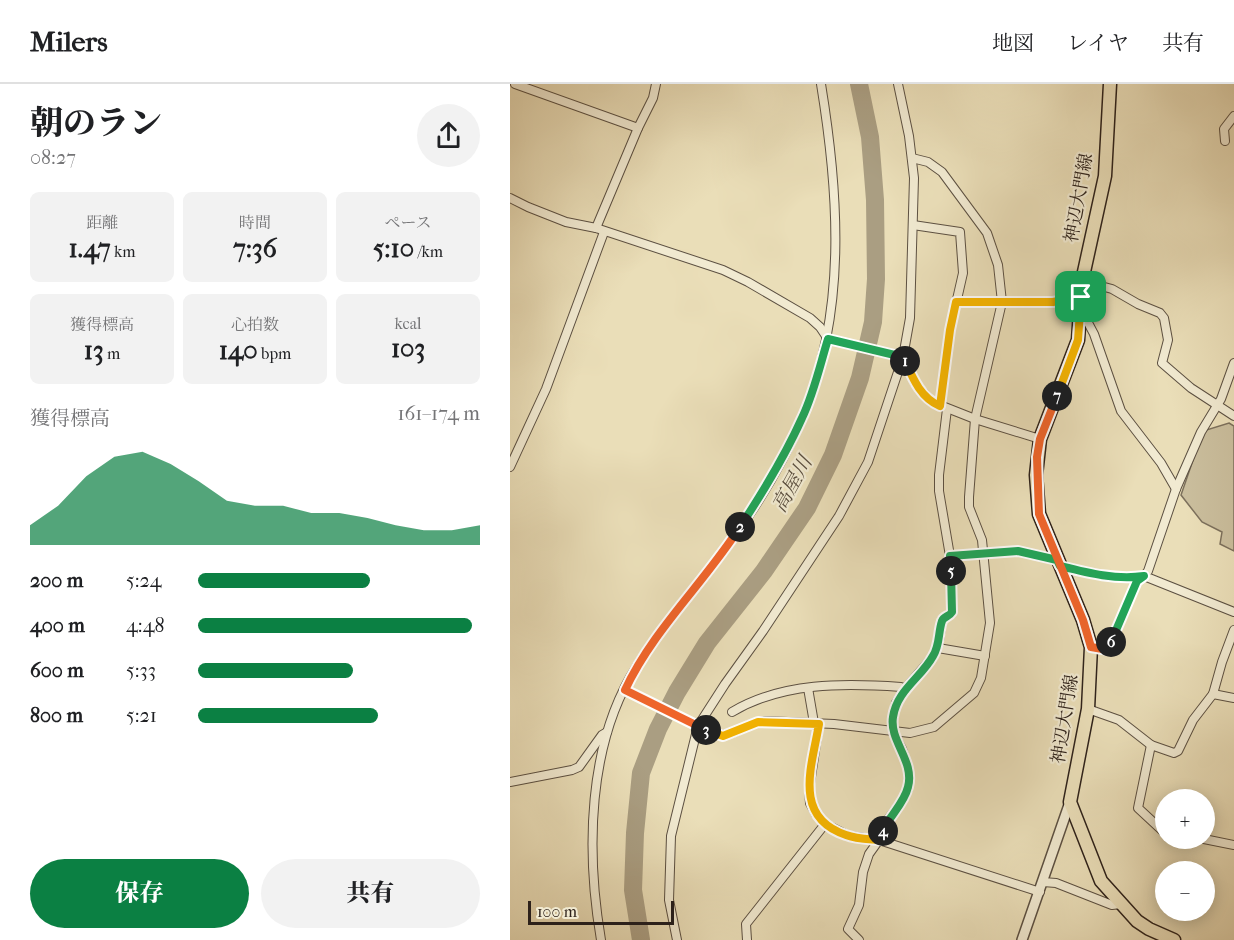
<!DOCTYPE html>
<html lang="ja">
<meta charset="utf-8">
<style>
:root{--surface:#fff;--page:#f2f2f2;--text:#202124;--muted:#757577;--line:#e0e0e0;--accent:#0b8043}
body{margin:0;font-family:"IM FELL French Canon","Noto Serif JP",serif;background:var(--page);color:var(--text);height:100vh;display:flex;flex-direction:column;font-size:22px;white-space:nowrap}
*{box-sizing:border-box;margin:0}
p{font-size:20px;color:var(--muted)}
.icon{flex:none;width:33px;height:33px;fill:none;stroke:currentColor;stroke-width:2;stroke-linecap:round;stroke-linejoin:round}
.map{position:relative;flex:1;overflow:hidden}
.panel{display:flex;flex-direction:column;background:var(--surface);width:510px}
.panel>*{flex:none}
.buttons{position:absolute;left:645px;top:705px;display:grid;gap:12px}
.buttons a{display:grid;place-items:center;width:60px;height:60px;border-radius:50%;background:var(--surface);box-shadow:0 3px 15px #0003;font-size:30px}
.scale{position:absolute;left:18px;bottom:15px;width:146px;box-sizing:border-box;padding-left:6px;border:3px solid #2d211a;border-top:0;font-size:16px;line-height:21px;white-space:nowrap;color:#2d211a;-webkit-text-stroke:4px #f1ead1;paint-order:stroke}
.pin{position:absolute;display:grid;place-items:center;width:51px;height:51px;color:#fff;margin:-26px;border-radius:12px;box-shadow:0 3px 9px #0006}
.km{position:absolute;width:30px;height:30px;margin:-15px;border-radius:50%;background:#222;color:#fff;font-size:16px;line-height:30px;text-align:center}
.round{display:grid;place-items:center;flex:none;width:63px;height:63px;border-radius:32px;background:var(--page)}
.summary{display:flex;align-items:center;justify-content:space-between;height:102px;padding:0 30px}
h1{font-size:33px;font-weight:800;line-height:45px}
.metrics{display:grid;grid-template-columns:repeat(3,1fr);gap:9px;height:102px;padding:6px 30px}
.metrics div{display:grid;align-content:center;border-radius:9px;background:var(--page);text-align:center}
.metrics b{font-size:26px;font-weight:800}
.metrics small{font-size:16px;font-weight:400}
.metrics p{font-size:16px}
.chart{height:168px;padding:12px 30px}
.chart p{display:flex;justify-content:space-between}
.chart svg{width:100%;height:108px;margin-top:6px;fill:var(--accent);opacity:.7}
.button{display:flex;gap:12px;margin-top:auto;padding:12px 30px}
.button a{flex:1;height:69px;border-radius:36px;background:var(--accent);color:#fff;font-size:24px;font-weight:800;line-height:69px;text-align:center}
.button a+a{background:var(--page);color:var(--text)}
ul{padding:0 30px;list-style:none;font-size:20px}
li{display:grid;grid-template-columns:96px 72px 1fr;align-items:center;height:45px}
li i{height:15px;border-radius:8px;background:var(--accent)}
header{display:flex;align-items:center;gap:36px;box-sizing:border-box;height:84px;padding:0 30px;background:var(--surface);border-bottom:2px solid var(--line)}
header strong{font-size:28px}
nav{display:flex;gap:33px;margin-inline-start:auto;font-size:21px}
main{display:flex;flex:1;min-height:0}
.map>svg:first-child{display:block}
.green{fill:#cabe9d;stroke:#7c705c;stroke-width:1.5}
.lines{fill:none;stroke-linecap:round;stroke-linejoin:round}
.river{stroke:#aa9e82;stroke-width:18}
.minor-casing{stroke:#5c5042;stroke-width:10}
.tertiary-casing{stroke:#5c5042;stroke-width:12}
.primary-casing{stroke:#2d211a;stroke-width:15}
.minor{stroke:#f1ead1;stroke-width:8}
.tertiary{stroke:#f1ead1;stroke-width:9}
.primary{stroke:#eadeb8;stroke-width:12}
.split-1-casing{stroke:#fff;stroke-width:12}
.split-2-casing{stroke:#fff;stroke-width:12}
.split-3-casing{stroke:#fff;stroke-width:12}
.split-4-casing{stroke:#fff;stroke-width:12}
.split-5-casing{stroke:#fff;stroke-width:12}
.split-6-casing{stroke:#fff;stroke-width:12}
.split-7-casing{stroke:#fff;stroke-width:12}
.split-8-casing{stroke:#fff;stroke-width:12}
.split-1{stroke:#f5b400;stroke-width:8}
.split-2{stroke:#22a559;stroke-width:8}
.split-3{stroke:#f0652b;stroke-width:8}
.split-4{stroke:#f5b400;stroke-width:8}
.split-5{stroke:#22a559;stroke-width:8}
.split-6{stroke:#22a559;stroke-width:8}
.split-7{stroke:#f0652b;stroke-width:8}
.split-8{stroke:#f5b400;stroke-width:8}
.labels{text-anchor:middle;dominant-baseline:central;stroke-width:4.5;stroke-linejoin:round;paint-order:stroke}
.street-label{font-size:18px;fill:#2d211a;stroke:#f1ead1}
.water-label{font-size:20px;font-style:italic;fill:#594d3e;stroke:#f1ead1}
</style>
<header>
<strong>Milers</strong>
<nav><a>地図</a><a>レイヤ</a><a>共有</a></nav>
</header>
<main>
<section class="panel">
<div class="summary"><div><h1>朝のラン</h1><p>08:27</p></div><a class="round"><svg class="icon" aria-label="share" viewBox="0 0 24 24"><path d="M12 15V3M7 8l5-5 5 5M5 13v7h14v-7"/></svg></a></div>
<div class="metrics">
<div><p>距離</p><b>1.47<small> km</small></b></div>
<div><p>時間</p><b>7:36</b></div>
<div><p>ペース</p><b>5:10<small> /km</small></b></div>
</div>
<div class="metrics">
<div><p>獲得標高</p><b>13<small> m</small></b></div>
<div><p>心拍数</p><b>140<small> bpm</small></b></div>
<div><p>kcal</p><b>103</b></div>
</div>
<div class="chart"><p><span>獲得標高</span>161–174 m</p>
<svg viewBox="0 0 160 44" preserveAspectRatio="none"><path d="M0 44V36L10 28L20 16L30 8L40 6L50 11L60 18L70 26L80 28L90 28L100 31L110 31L120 33L130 36L140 38L150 38L160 36V44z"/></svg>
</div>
<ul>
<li><b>200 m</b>5:24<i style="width:61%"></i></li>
<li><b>400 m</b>4:48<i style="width:97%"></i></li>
<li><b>600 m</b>5:33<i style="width:55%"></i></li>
<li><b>800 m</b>5:21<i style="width:64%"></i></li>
</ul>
<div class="button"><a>保存</a><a>共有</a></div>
</section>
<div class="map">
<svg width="724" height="856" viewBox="0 0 724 856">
<rect width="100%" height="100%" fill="#eadeb8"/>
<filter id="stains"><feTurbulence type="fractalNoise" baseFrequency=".00333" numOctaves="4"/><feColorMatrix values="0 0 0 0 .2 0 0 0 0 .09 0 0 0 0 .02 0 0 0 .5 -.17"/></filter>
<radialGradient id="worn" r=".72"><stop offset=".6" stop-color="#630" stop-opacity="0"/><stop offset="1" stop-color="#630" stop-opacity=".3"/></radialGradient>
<path class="green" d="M719,339L724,342V467L710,460L712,448L692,438L671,411L693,347Z"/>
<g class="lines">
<path class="river" d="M131,856L123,806L125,749L131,689L148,645L167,608L197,559L254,487L297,424L323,371L350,294L363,238L366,195L365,116L360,53L349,0"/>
<g class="minor-casing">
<g id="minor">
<path d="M5,0L128,44"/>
<path d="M715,57L714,45L724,32"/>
<path d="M0,114L18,123L56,138L86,144L213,186L238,198L300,234L310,243L318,255L393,273L405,299L422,318L465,335L530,355"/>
<path d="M403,141L450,148L453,189L440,246L430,322"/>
<path d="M86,144L128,44L143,14L146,0"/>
<path d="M572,197L602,205L628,220L650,229L654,234L658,256L652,279L681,304L724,332"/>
<path d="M446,218H543L571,213"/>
<path d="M570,232L575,233L584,250L611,327L651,379L666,405"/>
<path d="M724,279L711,315L691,348L666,405L638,487L634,492L724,528"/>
<path d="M0,383L36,305L94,148"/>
<path d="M440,472L508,467L547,476"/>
<path d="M550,482C578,489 605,496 634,492L627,497L598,566L581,563"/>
<path d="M428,564L475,572"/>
<path d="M298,604L304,639"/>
<path d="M115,606L203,650C224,655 235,638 255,637L324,640L400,649L424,643L464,609L471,594L480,539L472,456L459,423V413L465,335L492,218L488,181L477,149L432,88L418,78L402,74"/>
<path d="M703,610L724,614"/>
<path d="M578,625L609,636L641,661L664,669L668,667L683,636L703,610L712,578L724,546"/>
<path d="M222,628C272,598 334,599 391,603L395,605"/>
<path d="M309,640L299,706L300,719L306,730L315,740L339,752L369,756L530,808"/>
<path d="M641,661L628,724L656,750"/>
<path d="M0,698L62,686L69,683L92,651L97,648"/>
<path d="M689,754L724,761"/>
<path d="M533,798L546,799L602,821L611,820"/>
<path d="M91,856C76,768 77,659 127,582C153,540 187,504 216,464C245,425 274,377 293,332C337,227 329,110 311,0"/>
<path d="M167,856L159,816L161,752L188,642L215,600L253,547L329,432L358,378L393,273L400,234L404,94L399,52L388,0"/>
<path d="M237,856L236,840L315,740"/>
<path d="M349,856L338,845L349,821L353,788L359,770L369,756L376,738L392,717L398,705L399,687L392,665L383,648V635L386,619L395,605L421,575L428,564L432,536L442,528L440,472L429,407V391L437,325"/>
</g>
</g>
<g class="tertiary-casing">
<path id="tertiary" d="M512,856L560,718"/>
</g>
<g class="primary-casing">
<path id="primary" d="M600,0L595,92L572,197L568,256L530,355L526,391L529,430L573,536L581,563L578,625L560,718L591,797L627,837L639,845L664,856"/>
</g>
<use href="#minor" class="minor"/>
<use href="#tertiary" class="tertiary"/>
<use href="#primary" class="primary"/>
</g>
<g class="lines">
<g class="split-1-casing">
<path id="split-1" d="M395,277C403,295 411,314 430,322L440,246L446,218H543L571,213"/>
</g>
<g class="split-2-casing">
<path id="split-2" d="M230,443C253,408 275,372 292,334C304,309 310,281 318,255L393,273L395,277"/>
</g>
<g class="split-3-casing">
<path id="split-3" d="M196,646L115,606C143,546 194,499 230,443"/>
</g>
<g class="split-4-casing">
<path id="split-4" d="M196,646L213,652L248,638L309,640C302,682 282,733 336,751C346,755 358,755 369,756L373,747"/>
</g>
<g class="split-5-casing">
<path id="split-5" d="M373,747C379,732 394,720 398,703C405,677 379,657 383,633C387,606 411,594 423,572C430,561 428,549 432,537C434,532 439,533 442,528L441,487"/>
</g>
<g class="split-6-casing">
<path id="split-6" d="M441,487L440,472L508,467L547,476L550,482C578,489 605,496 634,492L627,497L601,558"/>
</g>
<g class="split-7-casing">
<path id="split-7" d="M547,312L530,355L527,373L529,430L573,536L581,563L598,566L601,558"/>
</g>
<g class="split-8-casing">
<path id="split-8" d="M547,312L568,256L571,213"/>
</g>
<use href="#split-1" class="split-1"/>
<use href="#split-2" class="split-2"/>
<use href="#split-3" class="split-3"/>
<use href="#split-4" class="split-4"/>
<use href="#split-5" class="split-5"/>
<use href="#split-6" class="split-6"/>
<use href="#split-7" class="split-7"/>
<use href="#split-8" class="split-8"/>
</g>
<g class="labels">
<g class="street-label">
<text transform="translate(569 114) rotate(-80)">神辺大門線</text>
<text transform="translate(555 635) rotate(-81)">神辺大門線</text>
</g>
<g class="water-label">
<text transform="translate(282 400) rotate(-61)">高屋川</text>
</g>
</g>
<rect width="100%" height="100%" filter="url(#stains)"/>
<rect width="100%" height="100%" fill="url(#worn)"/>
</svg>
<div class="buttons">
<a>+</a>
<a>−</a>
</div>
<div class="scale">100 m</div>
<div class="pin" style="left:571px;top:213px;background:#1e9e55"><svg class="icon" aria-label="arrive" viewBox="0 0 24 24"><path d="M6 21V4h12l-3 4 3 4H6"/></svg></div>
<b class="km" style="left:395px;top:277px">1</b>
<b class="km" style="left:230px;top:443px">2</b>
<b class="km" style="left:196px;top:646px">3</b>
<b class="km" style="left:373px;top:747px">4</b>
<b class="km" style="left:441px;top:487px">5</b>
<b class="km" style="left:601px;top:558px">6</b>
<b class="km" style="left:547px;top:312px">7</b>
</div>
</main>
